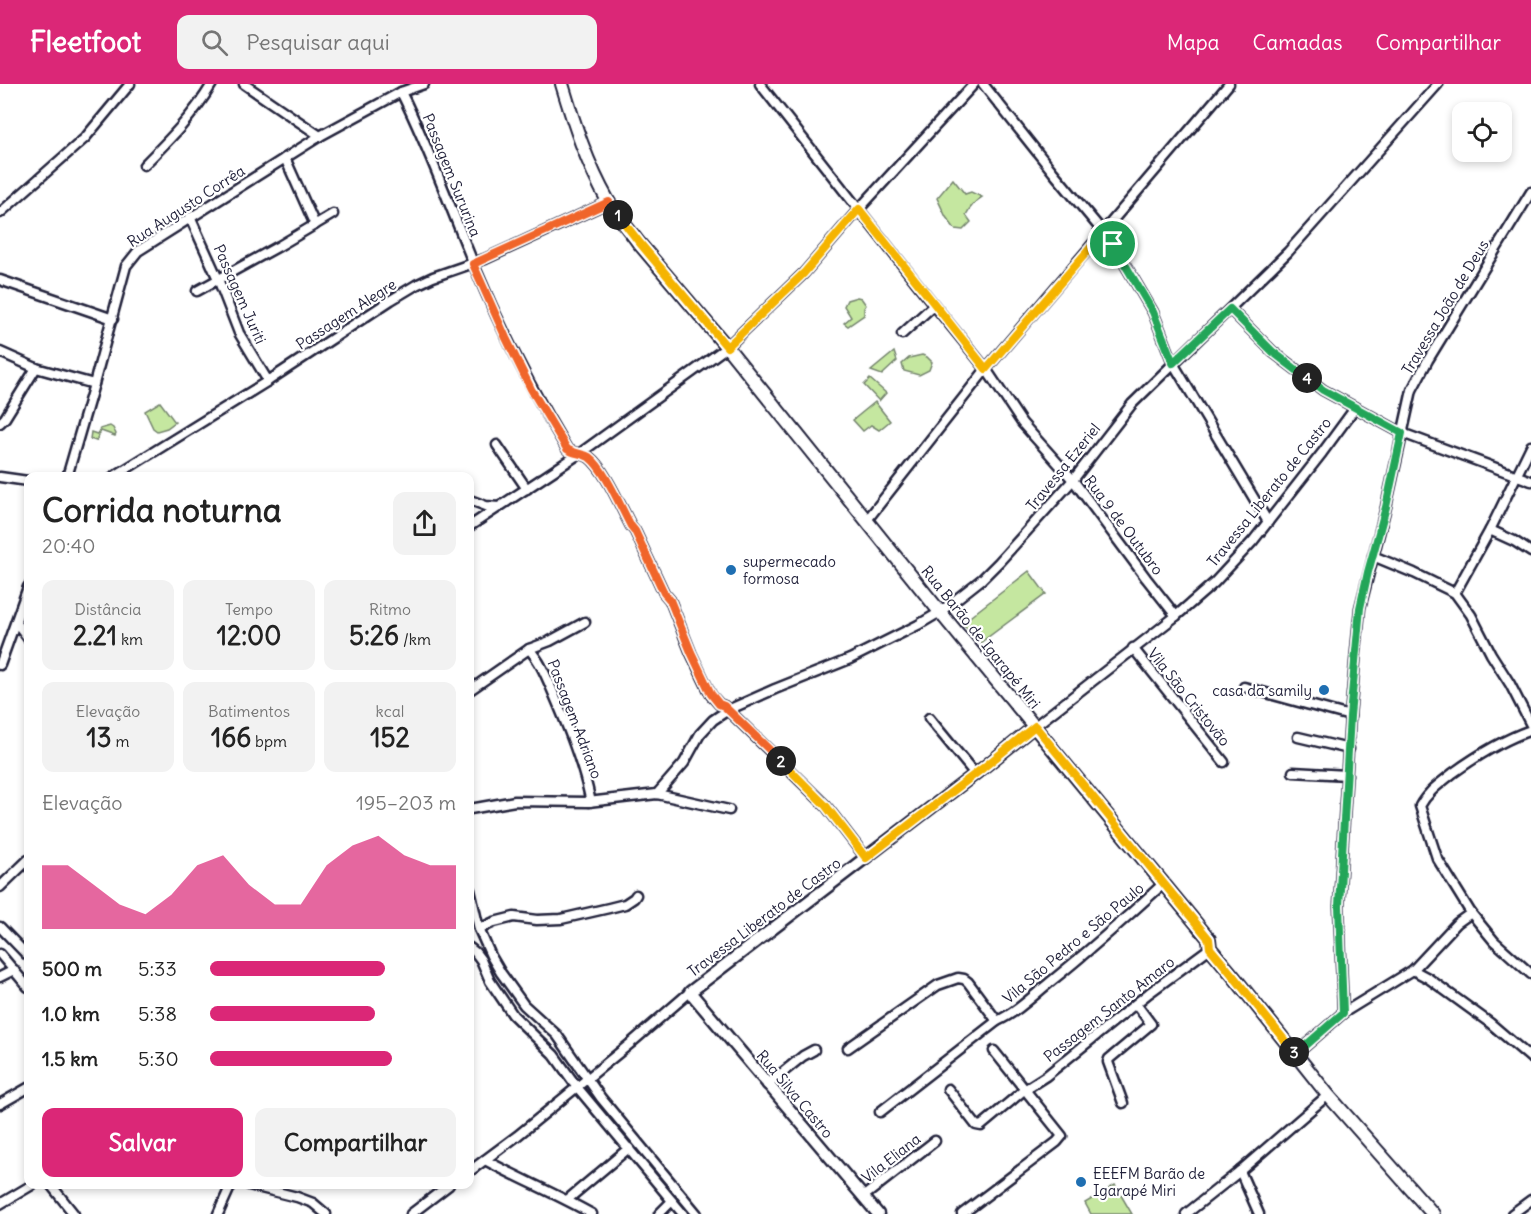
<!DOCTYPE html>
<html lang="pt">
<meta charset="utf-8">
<style>
:root{--surface:#fff;--page:#f2f2f2;--text:#222;--muted:#767676;--accent:#db2777}
body{margin:0;font-family:Delius,sans-serif;background:var(--page);color:var(--text);height:100vh;display:flex;flex-direction:column;font-size:22px;white-space:nowrap}
*{box-sizing:border-box;margin:0}
p{font-size:20px;color:var(--muted)}
.icon{flex:none;width:33px;height:33px;fill:none;stroke:currentColor;stroke-width:2;stroke-linecap:round;stroke-linejoin:round}
.map{position:relative;flex:1;overflow:hidden}
.sheet{position:absolute;left:24px;top:388px;width:450px;height:717px;display:flex;flex-direction:column;background:var(--surface);border-radius:12px;box-shadow:0 3px 9px #0003}
.sheet>*{flex:none}
.buttons{position:absolute;left:1452px;top:18px;display:grid;gap:12px}
.buttons a{display:grid;place-items:center;width:60px;height:60px;border-radius:12px;background:var(--surface);box-shadow:0 3px 9px #0003;font-size:30px}
.pin{position:absolute;display:grid;place-items:center;width:51px;height:51px;color:#fff;margin:-26px;border:3px solid #fff;border-radius:50%;box-shadow:0 2px 6px #0007}
.km{position:absolute;width:30px;height:30px;margin:-15px;border-radius:50%;background:#222;color:#fff;font-size:16px;line-height:30px;text-align:center}
.round{display:grid;place-items:center;flex:none;width:63px;height:63px;border-radius:12px;background:var(--page)}
.overview{display:flex;align-items:center;justify-content:space-between;height:102px;padding:0 18px}
h1{font-size:33px;font-weight:700;line-height:45px}
.stats{display:grid;grid-template-columns:repeat(3,1fr);gap:9px;height:102px;padding:6px 18px}
.stats div{display:grid;align-content:center;border-radius:12px;background:var(--page);text-align:center}
.stats b{font-size:26px;font-weight:700}
.stats small{font-size:16px;font-weight:400}
.stats p{font-size:16px}
.chart{height:168px;padding:12px 18px}
.chart p{display:flex;justify-content:space-between}
.chart svg{width:100%;height:108px;margin-top:6px;fill:var(--accent);opacity:.7}
.cta{display:flex;gap:12px;margin-top:auto;padding:12px 18px}
.cta a{flex:1;height:69px;border-radius:12px;background:var(--accent);color:#fff;font-size:24px;font-weight:700;line-height:69px;text-align:center}
.cta a+a{background:var(--page);color:var(--text)}
ul{padding:0 18px;list-style:none;font-size:20px}
li{display:grid;grid-template-columns:96px 72px 1fr;align-items:center;height:45px}
li i{height:15px;border-radius:8px;background:var(--accent)}
header{display:flex;align-items:center;gap:36px;box-sizing:border-box;height:84px;padding:0 30px;background:var(--accent);color:#fff}
header strong{font-size:28px}
nav{display:flex;gap:33px;margin-inline-start:auto;font-size:21px}
.search{width:420px;height:54px;background:var(--page);display:flex;align-items:center;gap:15px;box-sizing:border-box;padding:0 21px;border-radius:12px;color:var(--muted);font-size:22px}
.map>svg:first-child{display:block}
.green{fill:#c5e7a0;stroke:#74846e;stroke-width:1.5}
.lines{fill:none;stroke-linecap:round;stroke-linejoin:round}
.minor-casing{stroke:#22223b;stroke-width:13}
.tertiary-casing{stroke:#22223b;stroke-width:15}
.secondary-casing{stroke:#22223b;stroke-width:16}
.minor{stroke:#fff;stroke-width:8}
.tertiary{stroke:#fff;stroke-width:10}
.secondary{stroke:#fff;stroke-width:12}
.split-1-casing{stroke:#fff;stroke-width:12}
.split-2-casing{stroke:#fff;stroke-width:12}
.split-3-casing{stroke:#fff;stroke-width:12}
.split-4-casing{stroke:#fff;stroke-width:12}
.split-5-casing{stroke:#fff;stroke-width:12}
.split-1{stroke:#f5b400;stroke-width:8}
.split-2{stroke:#f0652b;stroke-width:8}
.split-3{stroke:#f5b400;stroke-width:8}
.split-4{stroke:#22a559;stroke-width:8}
.split-5{stroke:#22a559;stroke-width:8}
.poi-dot{fill:#1f6fb2;stroke:#fff;stroke-width:2}
.labels{text-anchor:middle;dominant-baseline:central;stroke-width:4.5;stroke-linejoin:round;paint-order:stroke}
.street-label{font-size:15px;fill:#22223b;stroke:#fff}
.poi-label{font-size:15px;fill:#22223b;stroke:#fff;text-anchor:start}
</style>
<header>
<strong>Fleetfoot</strong>
<div class="search"><svg class="icon" aria-label="search" viewBox="0 0 24 24"><circle cx="10" cy="10" r="6"/><path d="M15 15l6 6"/></svg>Pesquisar aqui</div>
<nav><a>Mapa</a><a>Camadas</a><a>Compartilhar</a></nav>
</header>
<div class="map">
<svg width="1531" height="1130" viewBox="0 0 1531 1130">
<rect width="100%" height="100%" fill="#fff"/>
<filter id="ink" filterUnits="userSpaceOnUse"><feTurbulence type="fractalNoise" baseFrequency=".0167" numOctaves="2"/><feDisplacementMap in="SourceGraphic" scale="12" xChannelSelector="R" yChannelSelector="G"/><feConvolveMatrix kernelMatrix="1 2 1 2 8 2 1 2 1" color-interpolation-filters="sRGB"/></filter>
<g filter="url(#ink)">
<g class="green">
<path d="M953,95L965,110L971,108L982,113C974,118 970,123 966,131L971,138L963,146L955,145L946,133L937,114Z"/>
<path d="M857,213L861,214L866,221L864,224V231L848,242L844,239L851,233L844,222L847,216Z"/>
<path d="M894,268L897,277L882,291L871,287Z"/>
<path d="M922,271L927,273L932,278L929,286L919,291L904,287L902,280L909,274Z"/>
<path d="M870,295L886,309L879,317L864,301Z"/>
<path d="M160,318L175,338L167,344L157,347L153,344L145,327Z"/>
<path d="M875,318L890,337L879,346L871,341L863,347L853,336Z"/>
<path d="M110,342L113,344L116,350L115,352L101,347L96,357L90,355L91,348L97,350L100,345Z"/>
<path d="M1029,487L1046,510L980,559L962,539Z"/>
<path d="M1115,1101L1132,1130H1091L1085,1119Z"/>
</g>
<g class="lines">
<g class="minor-casing">
<g id="minor">
<path d="M244,0L320,52"/>
<path d="M760,0L934,221L986,285L1022,339L1073,396L1146,494L1176,532"/>
<path d="M983,0L1053,88L1113,160L1153,228L1173,279L1268,438"/>
<path d="M401,8C429,64 450,123 474,181C501,246 531,305 567,365C574,370 582,369 589,373C605,385 621,424 631,442L635,447L664,509L670,516L691,569L711,611L719,620L724,622L826,722L866,774"/>
<path d="M285,74L315,141"/>
<path d="M144,81C170,55 193,32 212,0"/>
<path d="M0,129L85,54L130,0"/>
<path d="M190,133L218,195L239,249L268,297"/>
<path d="M0,196L113,235"/>
<path d="M197,207L279,162L333,130"/>
<path d="M1230,225L1273,268L1323,306L1402,349L1531,397"/>
<path d="M902,250L934,221"/>
<path d="M0,268L36,284L94,300"/>
<path d="M0,339L5,334L36,284"/>
<path d="M497,361L527,405"/>
<path d="M0,393L28,397"/>
<path d="M67,393L94,300L126,182L138,167L320,52L401,8L424,0"/>
<path d="M113,393L268,297L391,216L416,201L433,193L485,175L609,118"/>
<path d="M470,416L486,422L499,423"/>
<path d="M867,436L986,285L1229,0"/>
<path d="M470,442L579,370L727,263L804,189L859,125L974,0"/>
<path d="M1490,446L1514,457L1531,468"/>
<path d="M1373,472L1414,489L1455,509L1471,531L1491,570L1510,600L1531,641"/>
<path d="M1455,509L1490,446L1531,362"/>
<path d="M16,538L28,554"/>
<path d="M1133,564L1224,678"/>
<path d="M529,565C540,577 546,592 552,606C567,641 582,677 590,714V718"/>
<path d="M0,581L28,503"/>
<path d="M1244,603L1350,632"/>
<path d="M470,606L529,565L550,557L585,538"/>
<path d="M929,634L975,690"/>
<path d="M1035,642L1176,532L1214,499L1253,457L1322,369L1355,324"/>
<path d="M1531,646C1502,656 1478,671 1453,689C1441,699 1428,707 1420,722L1437,774L1471,829L1494,857L1531,890"/>
<path d="M1298,653L1349,665"/>
<path d="M1293,688L1347,691"/>
<path d="M657,710L684,679L700,650L713,636L728,626L775,605L850,575L918,541L940,528L982,495L999,478L1073,396L1132,320L1288,168L1438,0"/>
<path d="M470,725L515,717L588,718L657,710L729,726"/>
<path d="M0,803L28,776"/>
<path d="M470,806L479,845L491,872L501,889L524,921L557,951L601,1014L697,1130"/>
<path d="M0,843L28,872"/>
<path d="M479,845L494,838L514,833L537,836L561,835L609,824L625,820L634,814L636,811"/>
<path d="M470,864L475,868L481,876L490,897L513,931L554,971L577,1003L683,1130"/>
<path d="M0,870L28,903"/>
<path d="M1413,886L1428,894L1490,939L1531,974"/>
<path d="M0,893L14,886"/>
<path d="M1343,929L1339,822L1350,632L1360,524L1386,423L1412,306L1428,276L1531,108"/>
<path d="M848,964L938,901L958,894L964,895L968,898L997,937"/>
<path d="M1296,970L1343,929L1413,886L1457,839L1471,829"/>
<path d="M767,1001L803,972L814,966"/>
<path d="M948,1005L976,1041L981,1042L1024,1006L1046,992L1149,909L1210,864"/>
<path d="M1123,1019L1108,978L1109,975L1151,940L1136,920"/>
<path d="M0,1020L28,1004"/>
<path d="M880,1028L997,937C1017,928 1033,912 1049,899C1089,867 1127,833 1164,799"/>
<path d="M485,1076C520,1095 557,1110 592,1130"/>
<path d="M470,1087L517,1052L631,959L690,908"/>
<path d="M1240,1087L1259,1130"/>
<path d="M51,1101L74,1130"/>
<path d="M249,1101L297,1113L313,1119L326,1130"/>
<path d="M864,1113L868,1109L935,1057"/>
<path d="M567,1116L629,1064"/>
<path d="M0,1120L32,1101"/>
<path d="M218,1130L231,1101"/>
<path d="M411,1130L449,1101"/>
<path d="M659,1130L672,1117"/>
<path d="M962,1130L1057,1058L1062,1052L994,967"/>
<path d="M1186,1130L1240,1087L1328,1011"/>
<path d="M1512,1130L1531,1116"/>
</g>
</g>
<g class="tertiary-casing">
<path id="tertiary" d="M878,1130L690,908L983,684L1035,642"/>
</g>
<g class="secondary-casing">
<path id="secondary" d="M562,0C574,40 587,80 608,117C616,131 628,144 638,158L727,263L940,528L1209,855L1210,864L1234,893L1328,1011L1433,1130"/>
</g>
<use href="#minor" class="minor"/>
<use href="#tertiary" class="tertiary"/>
<use href="#secondary" class="secondary"/>
</g>
</g>
<g class="lines" filter="url(#ink)">
<g class="split-1-casing">
<path id="split-1" d="M618,131L639,158L727,263L804,189L859,125L986,285L1104,148L1113,160"/>
</g>
<g class="split-2-casing">
<path id="split-2" d="M618,131L609,118L473,180L506,254L531,305L567,365C574,370 582,369 589,373C605,385 621,424 631,442L635,447L664,509L670,516L691,568L711,610L719,620L724,622L781,677"/>
</g>
<g class="split-3-casing">
<path id="split-3" d="M781,677L826,722L866,774L983,684L1035,642L1209,855L1210,864L1234,893L1294,968"/>
</g>
<g class="split-4-casing">
<path id="split-4" d="M1294,968L1296,970L1343,929L1339,822L1350,632L1360,524L1368,488L1386,423L1402,349L1323,306L1307,294"/>
</g>
<g class="split-5-casing">
<path id="split-5" d="M1113,160L1153,228L1173,279L1230,225L1273,268L1307,294"/>
</g>
<use href="#split-1" class="split-1"/>
<use href="#split-2" class="split-2"/>
<use href="#split-3" class="split-3"/>
<use href="#split-4" class="split-4"/>
<use href="#split-5" class="split-5"/>
</g>
<g class="poi-dot">
<circle cx="731" cy="486" r="6"/>
<circle cx="1324" cy="606" r="6"/>
<circle cx="1081" cy="1098" r="6"/>
</g>
<g class="labels">
<g class="street-label">
<text transform="translate(452 91) rotate(68)">Passagem Sururina</text>
<text transform="translate(186 122) rotate(-33)">Rua Augusto Corrêa</text>
<text transform="translate(240 210) rotate(66)">Passagem Juriti</text>
<text transform="translate(1445 223) rotate(-59)">Travessa João de Deus</text>
<text transform="translate(346 230) rotate(-33)">Passagem Alegre</text>
<text transform="translate(1063 383) rotate(-51)">Travessa Ezeriel</text>
<text transform="translate(1269 408) rotate(-51)">Travessa Liberato de Castro</text>
<text transform="translate(1124 441) rotate(53)">Rua 9 de Outubro</text>
<text transform="translate(981 553) rotate(51)">Rua Barão de Igarapé Miri</text>
<text transform="translate(1189 613) rotate(51)">Vila São Cristovão</text>
<text transform="translate(575 635) rotate(69)">Passagem Adriano</text>
<text transform="translate(764 833) rotate(-37)">Travessa Liberato de Castro</text>
<text transform="translate(1073 859) rotate(-40)">Vila São Pedro e São Paulo</text>
<text transform="translate(1109 925) rotate(-38)">Passagem Santo Amaro</text>
<text transform="translate(795 1010) rotate(50)">Rua Silva Castro</text>
<text transform="translate(891 1074) rotate(-38)">Vila Eliana</text>
</g>
<g class="poi-label">
<text x="743" y="477">supermecado<tspan x="743" dy="17">formosa</tspan></text>
<text x="1312" y="606" text-anchor="end">casa da samily</text>
<text x="1093" y="1089">EEEFM Barão de<tspan x="1093" dy="17">Igarapé Miri</tspan></text>
</g>
</g>
</svg>
<div class="buttons">
<a><svg class="icon" aria-label="locate" viewBox="0 0 24 24"><circle cx="12" cy="12" r="6"/><path d="M12 2v4M12 18v4M2 12h4M18 12h4"/></svg></a>
</div>
<div class="pin" style="left:1113px;top:160px;background:#1e9e55"><svg class="icon" aria-label="arrive" viewBox="0 0 24 24"><path d="M6 21V4h12l-3 4 3 4H6"/></svg></div>
<b class="km" style="left:618px;top:131px">1</b>
<b class="km" style="left:781px;top:677px">2</b>
<b class="km" style="left:1294px;top:968px">3</b>
<b class="km" style="left:1307px;top:294px">4</b>
<section class="sheet">
<div class="overview"><div><h1>Corrida noturna</h1><p>20:40</p></div><a class="round"><svg class="icon" aria-label="share" viewBox="0 0 24 24"><path d="M12 15V3M7 8l5-5 5 5M5 13v7h14v-7"/></svg></a></div>
<div class="stats">
<div><p>Distância</p><b>2.21<small> km</small></b></div>
<div><p>Tempo</p><b>12:00</b></div>
<div><p>Ritmo</p><b>5:26<small> /km</small></b></div>
</div>
<div class="stats">
<div><p>Elevação</p><b>13<small> m</small></b></div>
<div><p>Batimentos</p><b>166<small> bpm</small></b></div>
<div><p>kcal</p><b>152</b></div>
</div>
<div class="chart"><p><span>Elevação</span>195–203 m</p>
<svg viewBox="0 0 160 44" preserveAspectRatio="none"><path d="M0 44V18L10 18L20 26L30 34L40 38L50 30L60 18L70 14L80 26L90 34L100 34L110 18L120 10L130 6L140 14L150 18L160 18V44z"/></svg>
</div>
<ul>
<li><b>500 m</b>5:33<i style="width:71%"></i></li>
<li><b>1.0 km</b>5:38<i style="width:67%"></i></li>
<li><b>1.5 km</b>5:30<i style="width:74%"></i></li>
</ul>
<div class="cta"><a>Salvar</a><a>Compartilhar</a></div>
</section>
</div>
